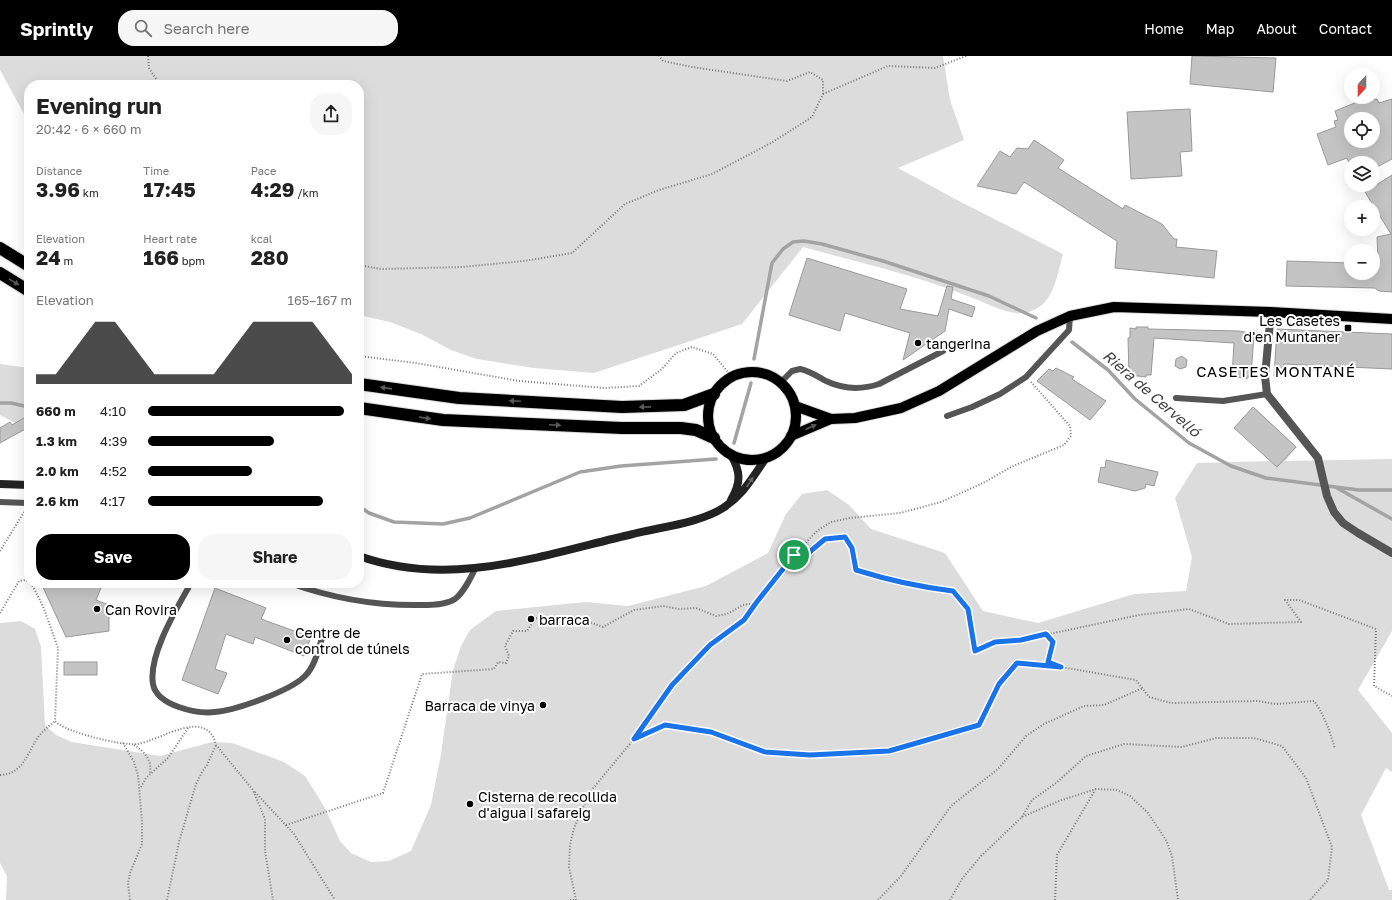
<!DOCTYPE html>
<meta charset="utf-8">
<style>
:root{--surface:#fff;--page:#f6f6f6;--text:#222;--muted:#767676;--accent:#000}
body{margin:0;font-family:"Golos Text",sans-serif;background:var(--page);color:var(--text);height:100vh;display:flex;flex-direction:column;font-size:15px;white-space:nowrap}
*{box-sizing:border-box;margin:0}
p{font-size:13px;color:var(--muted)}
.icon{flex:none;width:22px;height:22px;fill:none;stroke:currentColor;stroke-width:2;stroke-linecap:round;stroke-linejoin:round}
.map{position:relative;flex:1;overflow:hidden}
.sheet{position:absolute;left:24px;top:24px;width:340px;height:508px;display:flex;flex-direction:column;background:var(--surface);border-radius:16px;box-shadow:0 4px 16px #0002}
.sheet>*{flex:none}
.needle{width:26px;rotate:201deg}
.controls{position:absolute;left:1344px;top:12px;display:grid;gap:8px}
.controls a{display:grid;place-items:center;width:36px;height:36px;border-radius:50%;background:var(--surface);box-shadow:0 4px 16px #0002;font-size:20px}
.pin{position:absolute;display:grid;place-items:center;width:34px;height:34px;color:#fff;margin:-17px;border:2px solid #fff;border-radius:50%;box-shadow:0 1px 4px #0007}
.round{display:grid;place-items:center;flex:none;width:42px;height:42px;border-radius:16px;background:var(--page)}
.head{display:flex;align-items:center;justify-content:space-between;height:68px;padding:0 12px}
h1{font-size:22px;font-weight:700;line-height:30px}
.figures{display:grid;grid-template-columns:repeat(3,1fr);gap:6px;height:68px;padding:4px 12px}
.figures div{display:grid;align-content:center}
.figures b{font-size:20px;font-weight:700}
.figures small{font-size:11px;font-weight:400}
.figures p{font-size:11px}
.chart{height:112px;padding:8px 12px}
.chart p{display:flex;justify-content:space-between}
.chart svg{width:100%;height:72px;margin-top:4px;fill:var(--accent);opacity:.7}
.button{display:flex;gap:8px;margin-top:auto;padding:8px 12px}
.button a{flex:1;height:46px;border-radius:16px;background:var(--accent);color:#fff;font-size:16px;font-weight:700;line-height:46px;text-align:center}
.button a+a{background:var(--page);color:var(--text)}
ul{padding:0 12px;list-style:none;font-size:13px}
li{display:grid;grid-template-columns:64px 48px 1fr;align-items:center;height:30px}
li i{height:10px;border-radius:5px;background:var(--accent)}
header{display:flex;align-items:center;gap:24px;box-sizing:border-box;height:56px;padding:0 20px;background:var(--accent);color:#fff}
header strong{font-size:19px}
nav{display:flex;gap:22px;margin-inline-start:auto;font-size:14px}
.search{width:280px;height:36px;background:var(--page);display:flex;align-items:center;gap:10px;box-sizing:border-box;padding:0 14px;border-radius:16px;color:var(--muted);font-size:15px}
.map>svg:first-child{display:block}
.green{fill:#dcdcdc}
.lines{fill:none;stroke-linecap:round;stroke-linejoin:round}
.stream{stroke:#a3a3a3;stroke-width:3.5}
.building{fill:#c4c4c4;stroke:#999;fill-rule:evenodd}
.primary-casing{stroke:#dbdbdb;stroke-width:12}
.highway-casing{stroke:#dbdbdb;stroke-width:14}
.path{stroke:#777;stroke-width:2;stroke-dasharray:1 2;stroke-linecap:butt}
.lane{stroke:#555;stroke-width:6}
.street{stroke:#555;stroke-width:8}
.secondary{stroke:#222;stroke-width:8}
.primary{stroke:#000;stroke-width:10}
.highway{stroke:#000;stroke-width:12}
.oneway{fill:#595959}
.oneway2{fill:#646464}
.route-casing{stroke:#fff;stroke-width:8}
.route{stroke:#1a73e8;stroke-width:5}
.poi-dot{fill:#000;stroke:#fff;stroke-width:1.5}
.labels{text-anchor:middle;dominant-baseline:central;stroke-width:4;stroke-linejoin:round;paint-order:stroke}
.poi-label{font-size:14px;fill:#000;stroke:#fff;text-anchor:start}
.neighbourhood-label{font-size:15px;letter-spacing:1px;fill:#000;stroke:#fff}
.water-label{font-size:15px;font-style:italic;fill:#444;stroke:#fff}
</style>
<header>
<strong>Sprintly</strong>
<div class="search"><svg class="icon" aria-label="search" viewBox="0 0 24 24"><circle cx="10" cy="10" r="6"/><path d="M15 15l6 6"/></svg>Search here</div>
<nav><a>Home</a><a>Map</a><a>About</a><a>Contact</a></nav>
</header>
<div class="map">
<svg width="1392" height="844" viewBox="0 0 1392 844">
<rect width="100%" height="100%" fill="#fff"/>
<g class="green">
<path d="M0,0H943L950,44L964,84L898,112L957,144L1063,198C1056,222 1054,252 1024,257C1008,259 989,248 975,243C919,220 861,207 803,191L742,268L594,317L534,312L477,303L451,294L421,278L390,266L359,259V29H29V67L0,14Z"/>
<path d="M0,308L29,312V374L0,359Z"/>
<path d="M1255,352L1297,391L1285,405L1392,403V575L1358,634L1392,677V716L1386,712L1361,759L1389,834H1392V844H6L7,820L0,807V567L21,565L35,573L41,591L45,669L56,679L72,686L160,700L212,686L232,687L284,706L305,720L325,752L340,785L351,797L371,806L389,805L411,795L431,749L441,698L453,614L461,590L470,574L496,555L586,546L628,550L706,530L768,497L786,458L802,438L827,434L849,449L871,473L945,497L983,555L1038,567L1134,538L1186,535L1192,501L1175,442L1197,407L1271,405L1235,373Z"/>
</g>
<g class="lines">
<g class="stream">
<path d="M1072,286L1108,314L1135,343L1189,387L1231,410L1266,422L1359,434H1392"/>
<path d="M754,303L772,207L783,193L793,186L804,185L822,188L883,205L989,240L1036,262"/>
<path d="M0,347H11L29,351"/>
<path d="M734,387L751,327"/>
<path d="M1337,432L1392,463"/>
<path d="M359,450L369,457L394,466L443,468L470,462L580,416L621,410L716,403"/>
</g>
</g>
<g class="building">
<path d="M1192,0L1276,2L1273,36L1190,28Z"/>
<path d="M1377,43L1379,47L1392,43V103L1373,113V107H1349L1347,102L1328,109L1317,78L1336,71L1334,65L1338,64L1335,55L1357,46ZM1351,63H1373V85H1351Z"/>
<path d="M1190,53L1192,95L1180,96L1182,120L1131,123L1127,56Z"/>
<path d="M1034,84L1064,104L1058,112L1123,153L1125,149L1162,168L1174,183H1177L1176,191L1217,195L1214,222L1115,212L1117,185L1024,126L1016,138L977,130L1000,95L1010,101L1017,92L1028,93Z"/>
<path d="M1392,119V236L1379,235L1375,232L1286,230L1287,205L1351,207V217H1373V204L1378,203L1377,181L1391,178L1365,136Z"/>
<path d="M807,202L907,233L900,253L938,260L947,230L953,231L951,243L975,251L972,261L949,253L945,275L903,304L910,277L845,257L840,275L789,259Z"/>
<path d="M1136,271H1148V273L1239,275L1254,278L1251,321H1247V323L1232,320L1234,287L1154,282L1151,319H1146V321L1129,319L1128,282H1130V272L1136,273Z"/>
<path d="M1277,273L1392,278V313L1284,308V320H1274Z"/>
<path d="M1182,300L1187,304L1186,311L1180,313L1175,310L1176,303Z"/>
<path d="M1056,312L1074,321L1072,323L1106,345L1090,364L1037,325L1049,313L1053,315Z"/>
<path d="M1253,351L1296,391L1277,411L1234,372Z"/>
<path d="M29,359V371L0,387V372L10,366L12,369Z"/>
<path d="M1106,404L1158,416L1154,430L1146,428L1145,432L1135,435L1098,426L1101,411L1105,412Z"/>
<path d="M41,527H103L96,544L109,549V575L66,581Z"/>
<path d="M215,532L266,552L261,563L311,581L304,600L255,581L253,588L226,578L215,613L227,617L218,638L182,624Z"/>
<rect x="64" y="606" width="33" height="13"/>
</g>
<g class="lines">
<g class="primary-casing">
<g id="primary">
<circle cx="752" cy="360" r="44"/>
<path d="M795,350L831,363L855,362L901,352L939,335L1037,275L1070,260L1114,251L1271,256L1392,263"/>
<path d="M791,380L831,363"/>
</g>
</g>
<g class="highway-casing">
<g id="highway">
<path d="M0,192L29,210"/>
<path d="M0,217L29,235"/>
<path d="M359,328L459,342L622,351L684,349L714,338"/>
<path d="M359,352L443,364L622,372H681L696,374L714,382"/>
</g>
</g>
<g class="path">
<path d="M148,0L149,12L160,29"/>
<path d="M823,38L888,10L935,12L966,0"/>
<path d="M359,209L381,213L462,211L524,205L572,197L625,148L659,134L712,118L771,87L812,61L823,38V24L810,16L787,25L692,11L663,5L659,0"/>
<path d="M359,300L416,307L519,325L605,332L639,330L662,313L676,297L692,291L713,298L732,321"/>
<path d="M0,495L24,456"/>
<path d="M794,499H806L825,483L845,481L852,492L856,514L920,531L953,535L968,553L975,595L995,586L1021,584L1139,559L1189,553L1229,568L1301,566L1285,544H1299L1376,573L1374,630L1392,640"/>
<path d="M31,527L43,550L58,592L55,665C64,676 122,690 137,688C160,685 207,650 216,689L253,734L265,763V795L273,844"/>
<path d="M0,557L19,525L26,524L29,526"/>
<path d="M1046,578L1053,586L1049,605L1061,611L1136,624L1149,641L1171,647L1257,645L1276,648L1314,645C1325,660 1330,676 1335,693"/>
<path d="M635,683L665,669L711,675L765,696L809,699L889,695L979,669L999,628L1017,607L1061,611"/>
<path d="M123,687L134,706L138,719L142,766V788L130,817L128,827L130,844"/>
<path d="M134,689C145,696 152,704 150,717"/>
<path d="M0,719C23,718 27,698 38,681C43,675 49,670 55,665"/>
<path d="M141,731L146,722L168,702L188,672"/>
<path d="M255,736L294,778L335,844"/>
<path d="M1022,761L1032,744L1056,727L1086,700L1124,688L1182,691L1216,682H1254L1282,690L1306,722L1332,791L1328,824L1310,844"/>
<path d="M286,769L383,737L422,618L494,613L498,606L506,607L509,600L505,590L513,575H527L536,562L562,566L575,561L603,571L634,554L663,550L679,553L696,552L716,560L727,558L743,549L756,547"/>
<path d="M167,844L179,786L196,728L202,716L207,709L216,689"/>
<path d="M570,844H576"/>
<path d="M576,844L569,811L570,789L574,772L590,736L634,683L672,629L710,589L744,564L756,547L794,499L817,475L831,466L850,462L900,457L941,446L983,427L1013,410L1064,389L1071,380L1070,370L1031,326"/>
<path d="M878,844L901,820L951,750L998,713L1026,680L1044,668L1084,650L1104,649L1143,632"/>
<path d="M950,844L962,823L981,800L1022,761L1059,745L1096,733L1117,734L1130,740L1148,757L1166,784L1172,800L1178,844"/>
<path d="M1055,844L1057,799L1095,734"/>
</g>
<g class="lane">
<path d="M780,327L792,315L800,313C810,315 817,320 826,325C843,333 861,334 879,328L943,295"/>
<path d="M1176,342L1223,345L1267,338"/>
<path d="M947,360L972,351L1000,338L1026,321L1069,274L1070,260"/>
<path d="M0,446L27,447"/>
<path d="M191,527C177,552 148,599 153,628C157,650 197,658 215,656C237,654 290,635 305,620C316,609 319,590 324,576"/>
<path d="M290,527C334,543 376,550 422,549C432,549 446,549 455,543C464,536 470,523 475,513"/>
</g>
<path class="street" d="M1271,256L1265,320L1267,338L1318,402L1327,440L1334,456L1343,467L1358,477L1392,497"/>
<g class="secondary">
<path d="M731,399C741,416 741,427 731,444"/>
<path d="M0,428L29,429"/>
<path d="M359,500C451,533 542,499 633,478C660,471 700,467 723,452C744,438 752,422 766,402"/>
</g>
<use href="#primary" class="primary"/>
<use href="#highway" class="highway"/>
</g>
<defs><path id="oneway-solid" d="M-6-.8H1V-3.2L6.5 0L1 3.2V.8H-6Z"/></defs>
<g class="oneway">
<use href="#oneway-solid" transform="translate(14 226) rotate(31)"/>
<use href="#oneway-solid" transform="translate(386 332) rotate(-172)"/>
<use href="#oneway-solid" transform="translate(515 345) rotate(-177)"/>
<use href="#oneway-solid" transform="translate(645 351) rotate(179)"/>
<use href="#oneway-solid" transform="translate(425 362) rotate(8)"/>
<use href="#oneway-solid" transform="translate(555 369) rotate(3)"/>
<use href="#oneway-solid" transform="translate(811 371) rotate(-25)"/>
</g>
<use class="oneway2" href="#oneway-solid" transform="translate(750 426) rotate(-57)"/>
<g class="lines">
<g class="route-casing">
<path id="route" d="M845,481L852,492L856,514C888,524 919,531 953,535L968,553L975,595L995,586L1021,584L1046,578L1053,586L1048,606L1061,611L1017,607L999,628L979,669L889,695L810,699L765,696L711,676L665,669L634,683L672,629L710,589L744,564L756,547L794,499H806L825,483Z"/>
</g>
<use href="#route" class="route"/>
</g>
<g class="poi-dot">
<rect x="1344" y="268" width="8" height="8" rx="2"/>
<circle cx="918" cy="287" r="4"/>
<circle cx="97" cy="553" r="4"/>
<circle cx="531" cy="563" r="4"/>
<circle cx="287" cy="584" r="4"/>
<circle cx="543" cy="649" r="4"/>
<circle cx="470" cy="748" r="4"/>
</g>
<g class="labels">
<g class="poi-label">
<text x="1340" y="264" text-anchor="end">Les Casetes<tspan x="1340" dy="16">d'en Muntaner</tspan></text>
<text x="926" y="287">tangerina</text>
<text x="105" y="553">Can Rovira</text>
<text x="539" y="563">barraca</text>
<text x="295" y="576">Centre de<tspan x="295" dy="16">control de túnels</tspan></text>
<text x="535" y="649" text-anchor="end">Barraca de vinya</text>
<text x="478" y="740">Cisterna de recollida<tspan x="478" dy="16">d'aigua i safareig</tspan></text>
</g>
<g class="neighbourhood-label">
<text x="1276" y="315">CASETES MONTANÉ</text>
</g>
<g class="water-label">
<text transform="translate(1152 337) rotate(41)">Riera de Cervelló</text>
</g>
</g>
</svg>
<div class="controls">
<a><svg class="needle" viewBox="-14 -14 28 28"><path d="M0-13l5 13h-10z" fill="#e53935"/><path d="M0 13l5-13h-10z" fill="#767676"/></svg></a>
<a><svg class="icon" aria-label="locate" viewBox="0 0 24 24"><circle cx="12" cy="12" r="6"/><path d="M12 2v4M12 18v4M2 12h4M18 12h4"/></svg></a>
<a><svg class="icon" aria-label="layers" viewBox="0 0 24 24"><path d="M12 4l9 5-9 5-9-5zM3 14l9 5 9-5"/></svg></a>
<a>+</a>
<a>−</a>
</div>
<div class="pin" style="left:794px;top:499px;background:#1e9e55"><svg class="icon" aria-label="arrive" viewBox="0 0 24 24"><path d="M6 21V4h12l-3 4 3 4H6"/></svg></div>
<section class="sheet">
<div class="head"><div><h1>Evening run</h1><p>20:42 · 6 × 660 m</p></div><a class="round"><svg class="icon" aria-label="share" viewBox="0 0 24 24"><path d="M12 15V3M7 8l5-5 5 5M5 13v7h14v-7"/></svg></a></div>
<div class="figures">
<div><p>Distance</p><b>3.96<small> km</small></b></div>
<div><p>Time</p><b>17:45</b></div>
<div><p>Pace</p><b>4:29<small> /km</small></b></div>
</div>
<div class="figures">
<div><p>Elevation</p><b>24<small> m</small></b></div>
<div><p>Heart rate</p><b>166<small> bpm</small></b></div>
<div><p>kcal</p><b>280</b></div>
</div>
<div class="chart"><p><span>Elevation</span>165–167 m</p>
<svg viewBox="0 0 160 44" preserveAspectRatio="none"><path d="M0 44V38L10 38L20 22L30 6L40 6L50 22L60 38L70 38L80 38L90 38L100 22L110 6L120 6L130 6L140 6L150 22L160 38V44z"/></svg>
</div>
<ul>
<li><b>660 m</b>4:10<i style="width:96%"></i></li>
<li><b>1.3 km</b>4:39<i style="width:62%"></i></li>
<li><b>2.0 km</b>4:52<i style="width:51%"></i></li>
<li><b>2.6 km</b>4:17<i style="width:86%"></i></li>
</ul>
<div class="button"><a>Save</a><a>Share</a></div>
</section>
</div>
